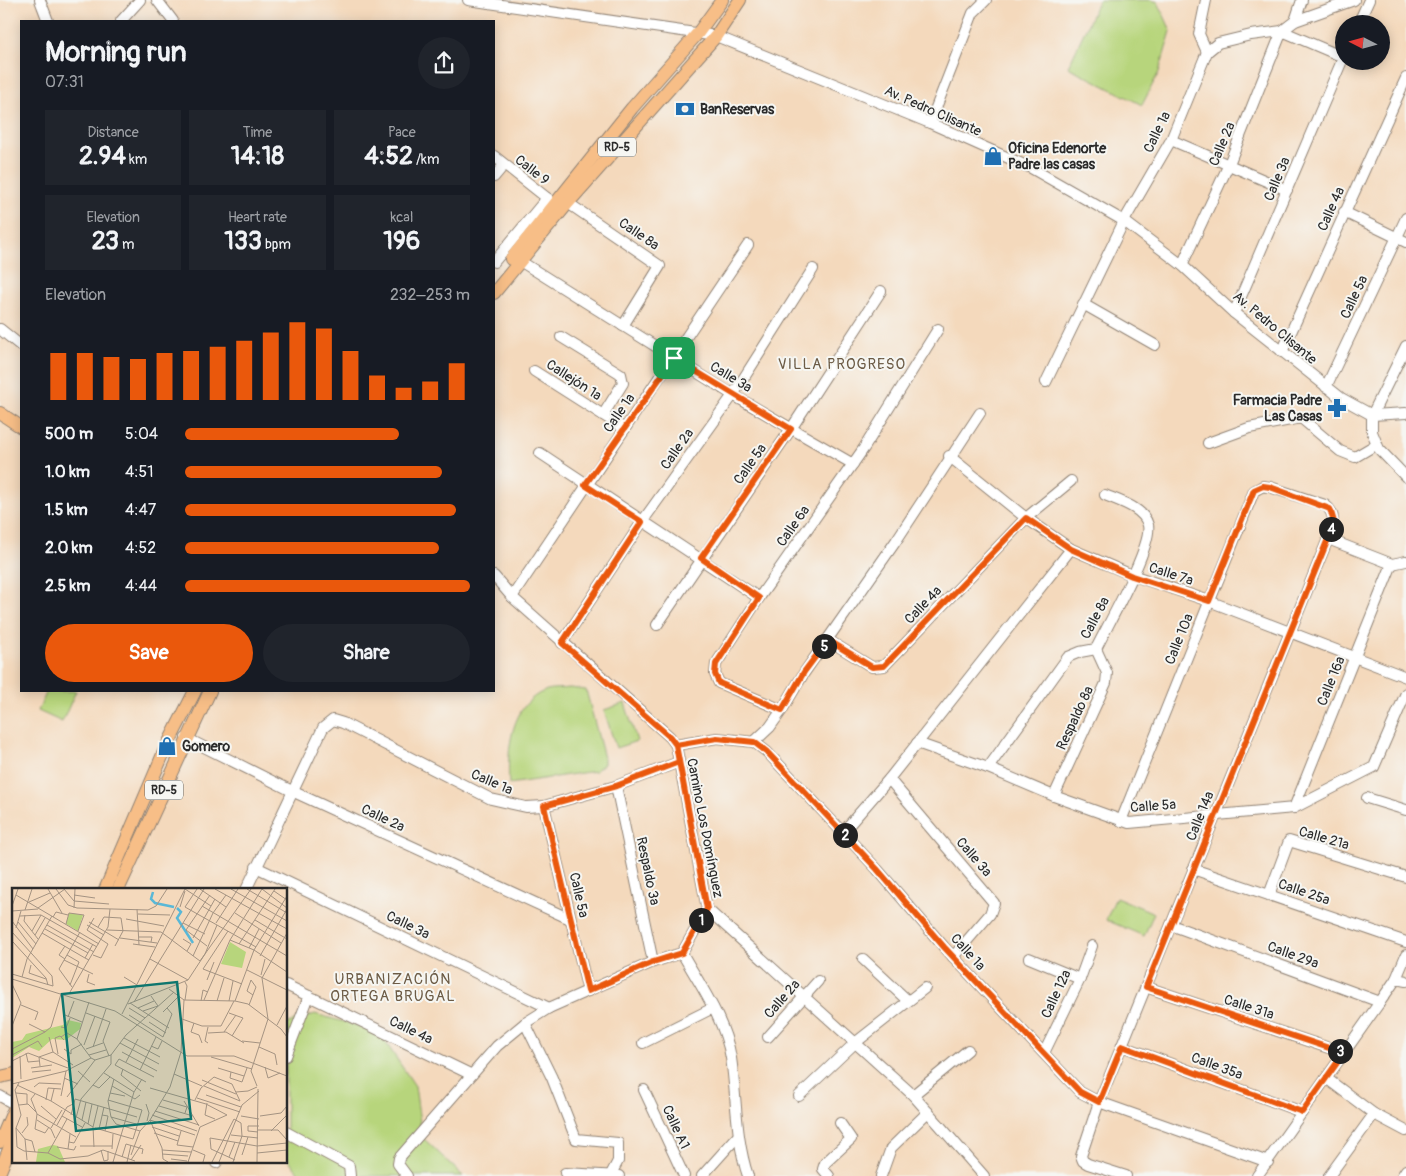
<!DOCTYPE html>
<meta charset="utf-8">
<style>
:root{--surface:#171b24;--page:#20242c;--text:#f1f3f6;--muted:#9ea1a6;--accent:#ea580c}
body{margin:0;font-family:Pangolin,sans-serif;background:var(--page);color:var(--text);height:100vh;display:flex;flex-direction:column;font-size:19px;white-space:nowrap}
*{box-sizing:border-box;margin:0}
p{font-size:16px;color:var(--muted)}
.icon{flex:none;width:28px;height:28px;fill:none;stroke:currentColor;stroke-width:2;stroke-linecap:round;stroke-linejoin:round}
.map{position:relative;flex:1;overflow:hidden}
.side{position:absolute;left:20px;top:20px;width:475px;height:672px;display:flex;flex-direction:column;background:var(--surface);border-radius:0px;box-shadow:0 2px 12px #0003}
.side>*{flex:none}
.needle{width:32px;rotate:276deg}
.buttons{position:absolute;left:1335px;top:15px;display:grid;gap:10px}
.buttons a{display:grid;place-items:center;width:55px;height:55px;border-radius:50%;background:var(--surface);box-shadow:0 2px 12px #0003;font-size:25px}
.pin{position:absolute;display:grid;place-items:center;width:42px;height:42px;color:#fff;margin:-21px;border-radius:10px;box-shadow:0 2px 8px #0006}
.km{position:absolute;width:25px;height:25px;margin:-12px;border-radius:50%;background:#222;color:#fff;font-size:14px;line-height:25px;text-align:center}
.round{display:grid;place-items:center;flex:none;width:52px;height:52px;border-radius:26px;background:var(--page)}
.headline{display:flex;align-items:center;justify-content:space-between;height:85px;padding:0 25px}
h1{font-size:28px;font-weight:700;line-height:38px}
.metrics{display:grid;grid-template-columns:repeat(3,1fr);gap:8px;height:85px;padding:5px 25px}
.metrics div{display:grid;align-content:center;border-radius:0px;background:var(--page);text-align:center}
.metrics b{font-size:25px;font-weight:700}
.metrics small{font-size:14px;font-weight:400}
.metrics p{font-size:14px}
.chart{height:140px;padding:10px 25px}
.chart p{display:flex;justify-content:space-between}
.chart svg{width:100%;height:90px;margin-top:5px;stroke:var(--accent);stroke-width:6}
.primary-button{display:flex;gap:10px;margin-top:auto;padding:10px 25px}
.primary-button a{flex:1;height:58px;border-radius:30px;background:var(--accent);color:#fff;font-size:20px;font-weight:700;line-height:58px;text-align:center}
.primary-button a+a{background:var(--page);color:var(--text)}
ul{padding:0 25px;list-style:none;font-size:16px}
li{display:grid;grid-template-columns:80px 60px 1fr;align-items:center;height:38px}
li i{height:12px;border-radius:6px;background:var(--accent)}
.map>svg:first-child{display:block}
.green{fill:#b7d57c;stroke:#718054}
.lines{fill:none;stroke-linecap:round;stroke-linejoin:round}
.minor-casing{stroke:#908274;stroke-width:12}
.major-casing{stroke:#908274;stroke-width:14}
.minor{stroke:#fff;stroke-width:10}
.major{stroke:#f7be87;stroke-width:12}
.route-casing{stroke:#fff;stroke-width:10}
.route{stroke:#ea580c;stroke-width:6}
.labels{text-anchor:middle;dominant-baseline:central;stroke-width:4;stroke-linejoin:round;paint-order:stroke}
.shield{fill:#f6f6f2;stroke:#686867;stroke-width:1}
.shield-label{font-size:12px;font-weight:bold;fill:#2b2b2b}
.poi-label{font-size:14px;font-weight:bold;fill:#2b2b2b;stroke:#f6f6f2;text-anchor:start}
.street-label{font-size:14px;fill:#2b2b2b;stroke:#f6f6f2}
.neighbourhood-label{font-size:15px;letter-spacing:1px;fill:#6c5b45;stroke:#f6f6f2}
.inset-river{fill:none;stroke:#59b8d7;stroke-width:2.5}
.inset-road{fill:none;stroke:#a49382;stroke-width:1}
.view{fill:#0f766e;fill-opacity:0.15;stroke:#0f766e;stroke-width:2.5}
.inset-edge{fill:none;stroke:#2b2b2b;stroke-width:2.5}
</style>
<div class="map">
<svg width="1406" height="1176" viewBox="0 0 1406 1176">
<rect width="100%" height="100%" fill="#f6f6f2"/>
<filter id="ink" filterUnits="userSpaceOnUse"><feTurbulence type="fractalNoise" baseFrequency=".02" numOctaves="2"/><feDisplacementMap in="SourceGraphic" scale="10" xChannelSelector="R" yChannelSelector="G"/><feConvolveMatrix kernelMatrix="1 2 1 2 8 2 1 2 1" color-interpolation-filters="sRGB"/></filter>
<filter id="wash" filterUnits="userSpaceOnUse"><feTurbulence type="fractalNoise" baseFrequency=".0096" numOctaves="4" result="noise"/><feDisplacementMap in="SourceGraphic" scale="20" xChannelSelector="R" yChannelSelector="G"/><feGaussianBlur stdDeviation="1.12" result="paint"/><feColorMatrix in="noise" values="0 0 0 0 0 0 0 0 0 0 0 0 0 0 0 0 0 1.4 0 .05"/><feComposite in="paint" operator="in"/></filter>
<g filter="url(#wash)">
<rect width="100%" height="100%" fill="#f4d9bc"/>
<g class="green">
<path d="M1099,0H1151L1158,2L1171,31L1159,72L1142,105L1068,67Z"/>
<path d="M570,688L586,690L604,758V764L595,771L509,784C507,750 510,703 547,690C554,688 563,689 570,688Z"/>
<path d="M47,691H76L62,722L38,711Z"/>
<path d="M625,703L637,741L616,748L604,710Z"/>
<path d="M1116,897L1154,913L1144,936L1106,920Z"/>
<path d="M315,1014L378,1031L415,1086L422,1137L463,1176H301L286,1156V1024Z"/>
</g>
</g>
<g filter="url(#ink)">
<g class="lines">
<g class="minor-casing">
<g id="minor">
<path d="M40,0L48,21"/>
<path d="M157,0L173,21"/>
<path d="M468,0L716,36L930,123L1031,168L1124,221L1182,265L1234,313L1341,398L1372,415L1406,413"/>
<path d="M1206,0L1199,34L1207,52"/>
<path d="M121,21L140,0"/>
<path d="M1295,21L1302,0"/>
<path d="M1358,24L1369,0"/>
<path d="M930,123L973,13L986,0"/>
<path d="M1171,140L1287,190"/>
<path d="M494,156L552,202"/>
<path d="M494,177L504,165"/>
<path d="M568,203L660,266L623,326"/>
<path d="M1344,212L1406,242"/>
<path d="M520,261L733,395L853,464"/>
<path d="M494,262L547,198"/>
<path d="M1182,265L1229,164L1282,31L1343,57"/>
<path d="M1083,304L1155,345"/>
<path d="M1234,313L1344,56"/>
<path d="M0,329L21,346"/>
<path d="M561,337L621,374L623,383L603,415"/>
<path d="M1406,346L1372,415V432L1379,449L1406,477"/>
<path d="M1282,352L1406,78"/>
<path d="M534,371L625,429"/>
<path d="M1046,382L1124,221L1171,140L1207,52L1218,43L1251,35L1282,31L1295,21L1354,0"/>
<path d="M1326,387L1406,218"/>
<path d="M1208,443L1249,428L1301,418L1340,451L1355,457L1377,444"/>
<path d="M540,453L759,598"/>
<path d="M949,456L1026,518L1071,549L1132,575L1209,601L1406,677"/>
<path d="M1328,539L1392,564L1406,561"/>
<path d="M494,576L512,597L670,737L676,745L707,909L682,953"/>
<path d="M512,597L748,245"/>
<path d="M657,625L791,429L881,291"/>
<path d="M828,640L872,667L884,666L1026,518L1071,481"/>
<path d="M562,643L642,522L733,395L813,269"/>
<path d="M782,710L719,683L715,674L716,664L759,598L864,448L938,329"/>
<path d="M186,738L294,792L570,919"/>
<path d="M754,742L770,727L782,710L804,673L896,541L980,413"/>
<path d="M917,743L988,768L1054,796L1129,823L1294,808L1374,767L1406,693"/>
<path d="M676,745L717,738L754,742L767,752L877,869L944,947L1080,1092L1099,1102L1268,1162"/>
<path d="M988,768L1068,657L1080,652L1096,649C1107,626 1153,546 1148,525C1144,508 1119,501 1105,495"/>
<path d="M889,779L994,903L990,914L953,957"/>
<path d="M616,786L653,962"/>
<path d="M1054,796L1106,683L1107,673L1096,649"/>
<path d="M1367,798L1406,810"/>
<path d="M544,806L588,991"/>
<path d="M1294,808L1392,564"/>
<path d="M1121,821L1254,491L1263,486L1270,487L1325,505C1338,515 1332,527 1328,539L1099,1102L1081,1156L1083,1161L1088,1164L1126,1176"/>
<path d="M843,832L889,779L1071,549"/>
<path d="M256,867L549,1008"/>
<path d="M1193,869L1406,942"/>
<path d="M246,890L323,728L333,720L343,723L491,799L526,807L544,806L616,786L679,762"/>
<path d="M1269,895L1289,841L1406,877"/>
<path d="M707,909L913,1095L984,1176"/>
<path d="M1171,925L1380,1002L1396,979L1406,955"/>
<path d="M682,953C700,985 725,1020 731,1058C737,1098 735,1137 748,1176"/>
<path d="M1029,958L1080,979"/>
<path d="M863,959L907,1000"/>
<path d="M1396,979L1406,981"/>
<path d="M286,985L470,1074"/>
<path d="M1146,987L1344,1053"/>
<path d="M525,1023L552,1078L576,1139L618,1143V1161L610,1176"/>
<path d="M768,1037L818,981"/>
<path d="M643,1043L713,1008"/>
<path d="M1122,1046L1302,1112"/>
<path d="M1044,1053L1080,979L1092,946"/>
<path d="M286,1056L309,996"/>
<path d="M1326,1078L1374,1114L1406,1131"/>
<path d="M644,1090L684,1176"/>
<path d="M913,1095L968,1050"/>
<path d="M0,1096L14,1104"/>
<path d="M799,1096L855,1043L925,988"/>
<path d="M286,1132L349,1166L350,1176"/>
<path d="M216,1163L217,1162"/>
<path d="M565,1173L619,1176"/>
<path d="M407,1176L398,1164L399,1158L497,1046L525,1023L549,1008L653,962L682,953"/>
<path d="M702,1176L737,1137"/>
<path d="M829,1176L823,1169L825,1163L851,1139L840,1123"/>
<path d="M881,1176L891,1148L928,1112"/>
<path d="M1257,1176L1380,1002"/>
<path d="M1329,1176L1374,1114"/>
<path d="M1402,1176L1406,1170"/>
</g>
</g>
<g class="major-casing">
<g id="major">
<path d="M511,259L632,108L698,33L722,0"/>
<path d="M494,293L568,203L716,36L740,0"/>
<path d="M0,413L21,427"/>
<path d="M105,890L164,752L195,691"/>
<path d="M118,890L210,691"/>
<path d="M0,1077L14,1074"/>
<path d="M0,1142L14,1109"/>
<path d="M0,1171L14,1137"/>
</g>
</g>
<use href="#minor" class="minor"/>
<use href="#major" class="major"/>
</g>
</g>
<g class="lines" filter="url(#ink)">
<g class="route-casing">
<path id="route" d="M674,358L585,485L642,522L562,643L670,737L676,745L707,909L682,953L653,962L588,991L544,806L616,786L679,762L676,745L717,738L754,742L767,752L877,869L944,947L1080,1092L1099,1102L1122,1046L1302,1112L1344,1053L1146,987L1328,539L1334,522L1330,509L1270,487L1263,486L1254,490L1209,601L1132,576L1071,549L1026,518L884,666L872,667L828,640L804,672L782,710L719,683L715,674L716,664L759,598L701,558L791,429L674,358"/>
</g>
<use href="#route" class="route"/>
</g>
<defs>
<g id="bank-bare" transform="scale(1.5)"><path d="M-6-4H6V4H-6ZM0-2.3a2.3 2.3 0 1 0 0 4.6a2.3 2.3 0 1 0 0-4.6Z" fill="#1f6fb2" stroke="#f6f6f2" stroke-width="2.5" paint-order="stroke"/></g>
<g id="shop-bare" transform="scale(1.5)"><path d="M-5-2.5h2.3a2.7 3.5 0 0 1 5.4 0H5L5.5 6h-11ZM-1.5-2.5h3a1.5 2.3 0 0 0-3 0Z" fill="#1f6fb2" stroke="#f6f6f2" stroke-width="2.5" paint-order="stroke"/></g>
<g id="pharmacy-bare" transform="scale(1.5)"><path d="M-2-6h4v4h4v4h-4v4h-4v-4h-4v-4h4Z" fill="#1f6fb2" stroke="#f6f6f2" stroke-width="2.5" paint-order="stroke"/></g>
</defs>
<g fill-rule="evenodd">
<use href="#bank-bare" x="685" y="109"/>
<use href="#shop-bare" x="993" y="156"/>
<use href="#pharmacy-bare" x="1337" y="408"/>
<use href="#shop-bare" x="167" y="746"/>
</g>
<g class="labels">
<g class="shield">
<rect x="598" y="137.5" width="38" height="19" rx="4"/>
<rect x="145" y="780.5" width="38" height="19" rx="4"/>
</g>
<g class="shield-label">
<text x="617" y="147">RD-5</text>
<text x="164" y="790">RD-5</text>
</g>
<g class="poi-label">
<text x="700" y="109">BanReservas</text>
<text x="1008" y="148">Oficina Edenorte<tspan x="1008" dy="16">Padre las casas</tspan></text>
<text x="1322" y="400" text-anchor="end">Farmacia Padre<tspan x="1322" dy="16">Las Casas</tspan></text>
<text x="182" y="746">Gomero</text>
</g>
<g class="street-label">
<text transform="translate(933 111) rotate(24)">Av. Pedro Clisante</text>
<text transform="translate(1157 132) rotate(-64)">Calle 1ª</text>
<text transform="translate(1222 144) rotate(-67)">Calle 2ª</text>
<text transform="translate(532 170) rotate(38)">Calle 9</text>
<text transform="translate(1277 179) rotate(-67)">Calle 3ª</text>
<text transform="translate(1331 209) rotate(-66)">Calle 4ª</text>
<text transform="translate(639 234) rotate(34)">Calle 8ª</text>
<text transform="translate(1354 297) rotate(-65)">Calle 5ª</text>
<text transform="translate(1275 328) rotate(40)">Av. Pedro Clisante</text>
<text transform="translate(731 377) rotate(31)">Calle 3ª</text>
<text transform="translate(574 380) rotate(33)">Callejón 1ª</text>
<text transform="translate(619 413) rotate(-55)">Calle 1ª</text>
<text transform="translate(677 449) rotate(-55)">Calle 2ª</text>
<text transform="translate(750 464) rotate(-55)">Calle 5ª</text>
<text transform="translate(793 526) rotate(-55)">Calle 6ª</text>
<text transform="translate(1171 574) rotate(18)">Calle 7ª</text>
<text transform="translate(923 605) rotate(-46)">Calle 4ª</text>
<text transform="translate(1095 618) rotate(-62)">Calle 8ª</text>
<text transform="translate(1179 639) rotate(-68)">Calle 10ª</text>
<text transform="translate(1331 681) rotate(-68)">Calle 16ª</text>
<text transform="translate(1075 718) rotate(-65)">Respaldo 8ª</text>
<text transform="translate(492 782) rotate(23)">Calle 1ª</text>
<text transform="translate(1153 806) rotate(-4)">Calle 5ª</text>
<text transform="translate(1200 816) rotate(-68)">Calle 14ª</text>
<text transform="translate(383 818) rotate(25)">Calle 2ª</text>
<text transform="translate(705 828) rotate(79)">Camino Los Domínguez</text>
<text transform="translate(1324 838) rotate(16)">Calle 21ª</text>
<text transform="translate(974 857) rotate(49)">Calle 3ª</text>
<text transform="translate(648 871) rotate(78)">Respaldo 3ª</text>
<text transform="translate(1304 892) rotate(19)">Calle 25ª</text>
<text transform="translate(579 895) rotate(77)">Calle 5ª</text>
<text transform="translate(408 925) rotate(26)">Calle 3ª</text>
<text transform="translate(968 952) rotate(48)">Calle 1ª</text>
<text transform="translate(1293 955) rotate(20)">Calle 29ª</text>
<text transform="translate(1056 994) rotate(-65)">Calle 12ª</text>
<text transform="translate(782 999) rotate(-49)">Calle 2ª</text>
<text transform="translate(1249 1007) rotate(18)">Calle 31ª</text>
<text transform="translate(411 1030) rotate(26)">Calle 4ª</text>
<text transform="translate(1217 1066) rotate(20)">Calle 35ª</text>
<text transform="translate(676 1127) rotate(65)">Calle A1</text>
</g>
<g class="neighbourhood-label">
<text x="842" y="364">VILLA PROGRESO</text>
<text x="393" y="979">URBANIZACIÓN<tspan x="393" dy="17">ORTEGA BRUGAL</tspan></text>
</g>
</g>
<g transform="translate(12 888)">
<rect width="275" height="275" fill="#f4d9bc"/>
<path d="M57,25L71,27L66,43L54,36ZM218,54L234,64L230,80L209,76ZM56,132L69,135L68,141L54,152L40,151L27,163L17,159L0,170V154L10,152L14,146L51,137ZM41,257L46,258L53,274H24L26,261Z" fill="#b7d57c"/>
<path class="inset-river" d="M141,4L139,11L143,15L162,19M165,20L169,24L165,30L181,55"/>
<path class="inset-road" d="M36,1L50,25M44,1L56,17L65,20L136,22L144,18L155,1M52,1L62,13L97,16M173,1L199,18M185,1L173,19L244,59M188,1L214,19M203,1L275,41M219,1L275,33M235,1L275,25M250,1L275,20M262,3L275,12M4,7L87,56M62,7L83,10M17,14L38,5M0,18L6,1M190,18L275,68M168,19L173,3M26,20L53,1M62,20L63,1M125,21L127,57M13,22L20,1M0,23L26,21M223,25L269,55M126,26L158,27M13,27L12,33L26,51M8,28L29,27L85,59M41,29L44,24L56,27M114,31L152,38M243,32L275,51M0,33L21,61M6,34L24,56M77,34L107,52M171,35L193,46M204,35L226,1M54,36L57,25L72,27L66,43M35,37L82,64M75,37L92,47M86,39L92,29L109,30L111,43L103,58M4,40L9,23M33,41L76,65M95,42L149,44L188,73M20,43L29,27M216,43L191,81L230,96M0,44L40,88L41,98L0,86M30,45L73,70M23,47L33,30M127,49H140L139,54M108,50L145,55M181,50L203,11M171,51L179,56L175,63M218,52L242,62L275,84M1,54L34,90L36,97M121,56L143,59M227,56L263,1M195,58L174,42L198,7M237,60L247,41M55,67L67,74L58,97M81,67L89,70L96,56L75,42L82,30M181,68L201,25L214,7M248,68L275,21M53,71L47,67L53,58M138,71L176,92M52,72L81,86M77,72L73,70L81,56M188,73L239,1M19,77L17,85L34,91M235,82L275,102M77,86L75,94L83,97M249,87L253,71M10,89L15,71L40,28M112,89L125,97M0,91L103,123L175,168H222L275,188M195,92L202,74M173,94L175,98L173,112M0,96L9,115L0,138M60,99L47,81L68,44M157,101L172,112L223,113L236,116L269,141L275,149M58,104L96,39L98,21M192,112L218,52L250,1M189,113L191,102L196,104M205,113L212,90M217,113L221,93M223,113L242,62L275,8M122,114L192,1M118,115L157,140M116,116L176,92L193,66L205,37M9,117L26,124L23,132M237,117L244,99L239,92L235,103L241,107M117,120L133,130M126,120L142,113M131,123L146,118L139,108M151,124L167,108M74,125L98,134L91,153L97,168M217,125L231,130L220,148M110,126L173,1M53,127L70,134M117,127L151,149M56,129L62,113M170,131L190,138H209L222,113M137,134L154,145M182,135L179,144L187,147L190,155M17,136L33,144L39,139L49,106M265,137L275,118M49,139L54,140L58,130M212,144L224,127M196,145L214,144L232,155M37,149L41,164M49,149L55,145L65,151L79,170M151,149L160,126L155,120M112,150L148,169M65,151L77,114M230,153L248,155M108,155L147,176M196,155L193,153L196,139M72,157L83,128M139,158L146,161L150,153M81,159L94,121M247,159L263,166L265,177M0,161L33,144M52,161L59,166V162L70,156M74,161L91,155M110,164L145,183M14,165L16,174L27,173M46,166L43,150L48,148L52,152M0,167L26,153L30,159M77,167L94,162M8,168L9,191M199,169L240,181M0,173L16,165L56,180M114,174L126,151M103,177L107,171L142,189M103,177L134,194M28,178L27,169L41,164L61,177M253,179L256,190L268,185M19,180L40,177M206,180L232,188M111,181L109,187L129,203M128,182L144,149M66,183L78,194M20,184L39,182M219,184L218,190L230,194L235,180M92,185L122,204M162,186L190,198M52,190L66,196M102,191L96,213L99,229L104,236L128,243M190,192L224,206M7,195L3,202L9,227L4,240L13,251L15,272M0,196L54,183L79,170L83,172L99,167L114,147L162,104M5,197L39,213L42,201M81,197L87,200L98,189M100,198L123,211L128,207M192,198L228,213M245,198L239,183L256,131L250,90L275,45M22,199L27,195L49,196M138,200L194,216L215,227L188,239M224,204L236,203L245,199M4,205L15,206V216M98,205L113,208M23,206L19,211L25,226L23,241L33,245L37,239M194,207L229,219M49,208L54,183M55,209L83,172M185,210L228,224M34,212L36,200L49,201M151,212L175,219L173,225M183,212L189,200L202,189L220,196L228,213M39,213L81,239M172,213L187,238M195,215L193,227L203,231M134,216L137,225L135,233M7,217L16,216L24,224M29,218L44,231M147,218L181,228M143,223L187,237M25,226L64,249M59,227L63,211L125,229M90,227L96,228L93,243M140,227L185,243M50,228L70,239M229,228L247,231M248,228L269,225L275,218M99,229L124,236M64,230L69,211L99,176V167M25,232L39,241L43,250M70,232L74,214M138,232L183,247M76,236L80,216M45,237L55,219L61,216M140,239L167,248M4,240L5,259L12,263L36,265L48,271L76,268L91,262L123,273M39,240L50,222M83,240L121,251L130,222L96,212M87,241L92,219M246,242H266L275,252M169,243L165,257L181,259M259,243L275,227M246,244L236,243V238H247M10,245L16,237L15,229M142,245L166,253M219,247L246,250M13,251L20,253L23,264M57,254L62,255L73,235M68,258H100M45,259L62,262L64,258M82,259L81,239L86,218M56,261L58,246M100,261L101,246M89,262L92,273L96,272V263M150,262L179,264M181,262L193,267L191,274M36,265L55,231M245,265L275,262M150,266L176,268M119,267L128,243L138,232M230,267L236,249M110,269L114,256L131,261L130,266M217,269L223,254M159,271L175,273M119,272L129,257M223,272L199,261L198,250L245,258L275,255M101,274L122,204L130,191M115,274L119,257M156,274L151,271L150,260L138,232L158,199L169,164L172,112M176,274L188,239M200,274L222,231L229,235L230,248L221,274M207,274L230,217L247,203M245,274L246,201"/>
<path class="view" d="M165,94L179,231L64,243L50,106Z"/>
<rect width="275" height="275" class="inset-edge"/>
</g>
</svg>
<div class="buttons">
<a><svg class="needle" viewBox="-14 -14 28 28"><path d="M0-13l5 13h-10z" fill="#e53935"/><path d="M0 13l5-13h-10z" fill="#9ea1a6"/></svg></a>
</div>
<div class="pin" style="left:674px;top:358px;background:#1e9e55"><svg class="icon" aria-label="arrive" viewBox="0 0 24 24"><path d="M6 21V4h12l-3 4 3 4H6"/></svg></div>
<b class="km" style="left:701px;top:920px">1</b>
<b class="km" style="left:845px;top:835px">2</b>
<b class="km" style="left:1340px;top:1051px">3</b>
<b class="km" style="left:1331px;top:529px">4</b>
<b class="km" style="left:824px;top:646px">5</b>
<section class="side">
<div class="headline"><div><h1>Morning run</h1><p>07:31</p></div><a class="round"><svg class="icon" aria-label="share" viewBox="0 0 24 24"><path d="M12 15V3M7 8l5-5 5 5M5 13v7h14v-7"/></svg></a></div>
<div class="metrics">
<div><p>Distance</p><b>2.94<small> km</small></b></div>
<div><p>Time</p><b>14:18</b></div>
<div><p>Pace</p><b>4:52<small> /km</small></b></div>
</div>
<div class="metrics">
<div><p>Elevation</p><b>23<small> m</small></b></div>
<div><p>Heart rate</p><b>133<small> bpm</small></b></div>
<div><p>kcal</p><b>196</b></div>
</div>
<div class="chart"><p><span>Elevation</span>232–253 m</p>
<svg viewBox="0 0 160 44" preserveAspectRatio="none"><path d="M5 44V21M15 44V21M25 44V23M35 44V24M45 44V21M55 44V20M65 44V18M75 44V15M85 44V11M95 44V6M105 44V9M115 44V20M125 44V32M135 44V38M145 44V35M155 44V26"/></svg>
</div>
<ul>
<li><b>500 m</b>5:04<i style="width:75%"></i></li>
<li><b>1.0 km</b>4:51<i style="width:90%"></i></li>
<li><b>1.5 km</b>4:47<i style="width:95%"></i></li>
<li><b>2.0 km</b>4:52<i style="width:89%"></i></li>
<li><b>2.5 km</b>4:44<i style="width:100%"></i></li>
</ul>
<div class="primary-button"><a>Save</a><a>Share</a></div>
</section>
</div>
